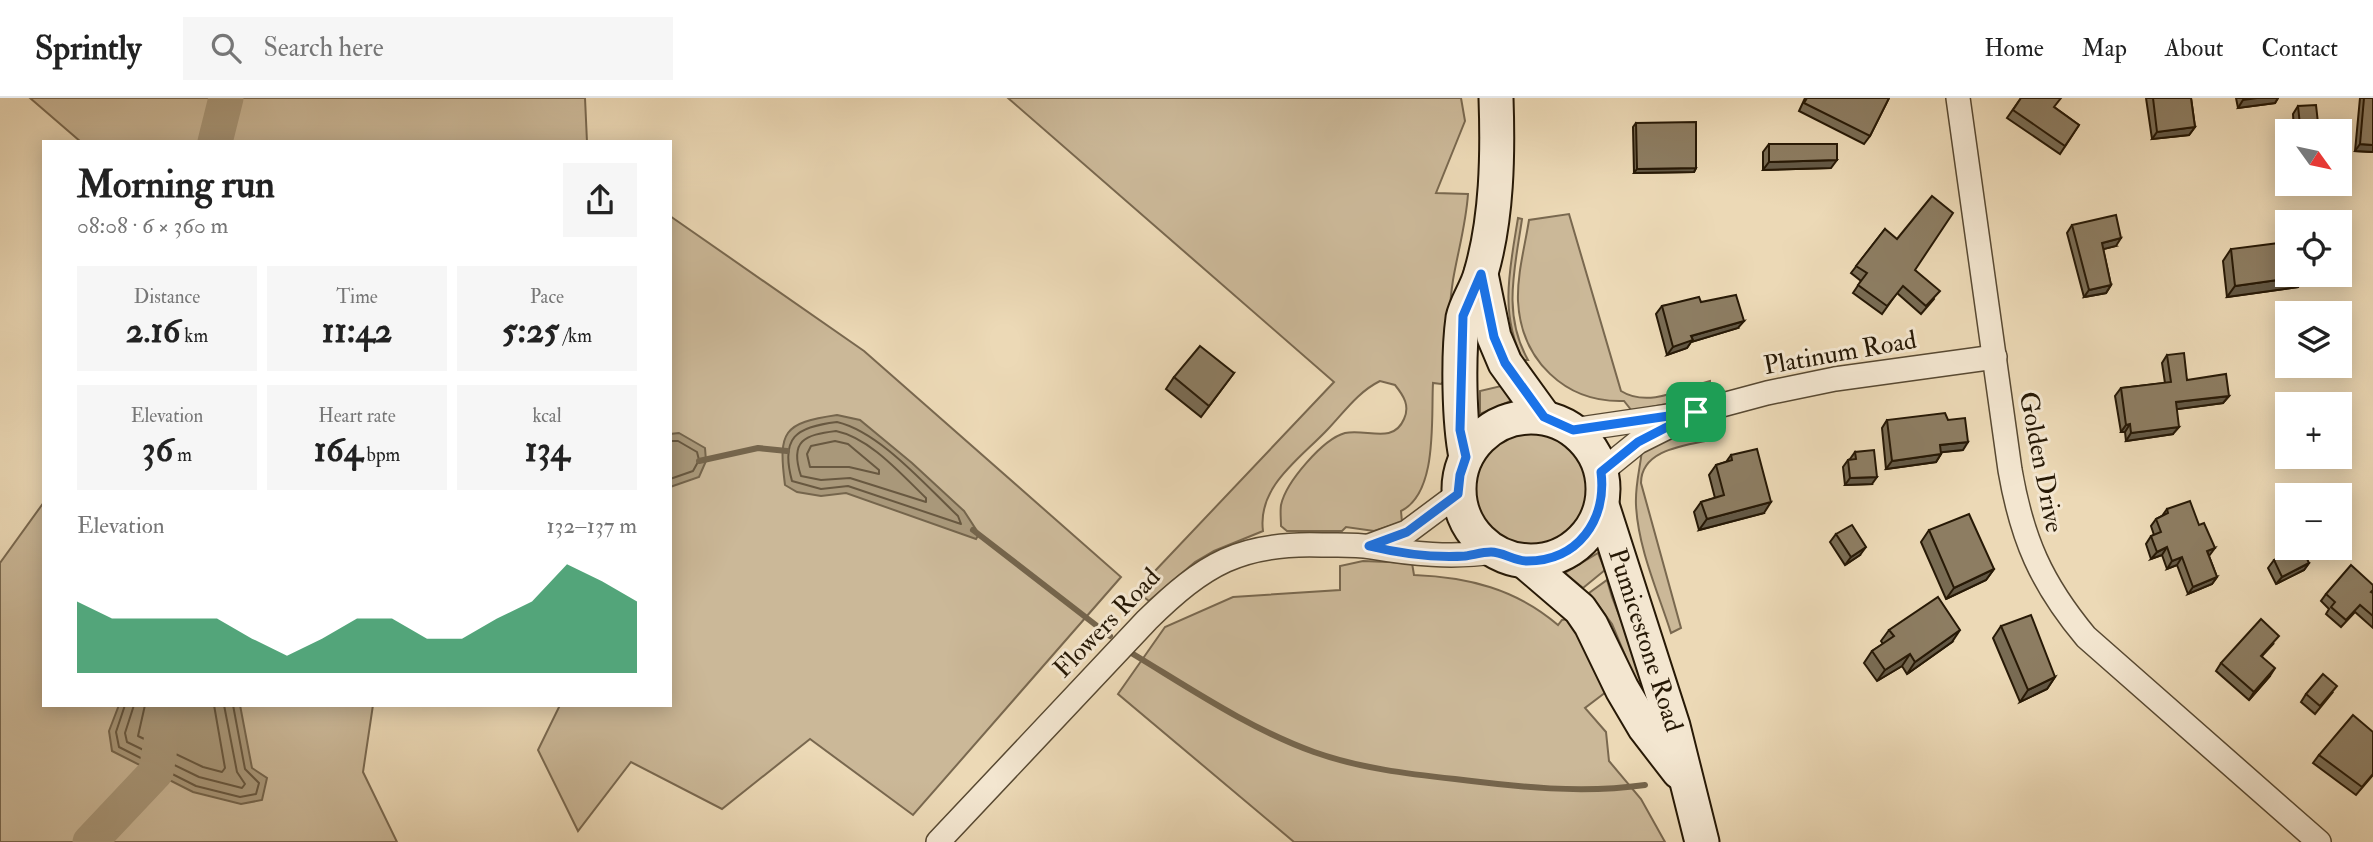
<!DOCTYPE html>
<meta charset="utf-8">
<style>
:root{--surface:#fff;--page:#f6f6f6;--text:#222;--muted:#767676;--line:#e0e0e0;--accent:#0b8043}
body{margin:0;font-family:"IM FELL Double Pica",serif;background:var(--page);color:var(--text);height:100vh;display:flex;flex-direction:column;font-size:26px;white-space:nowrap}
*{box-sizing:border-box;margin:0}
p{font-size:23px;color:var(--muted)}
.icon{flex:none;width:38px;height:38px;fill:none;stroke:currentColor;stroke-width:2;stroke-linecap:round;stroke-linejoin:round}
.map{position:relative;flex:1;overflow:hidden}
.drawer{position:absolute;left:42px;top:42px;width:630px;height:567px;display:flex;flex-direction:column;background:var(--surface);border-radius:0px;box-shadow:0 4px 18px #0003}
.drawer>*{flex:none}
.needle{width:46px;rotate:123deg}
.controls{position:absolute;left:2275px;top:21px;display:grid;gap:14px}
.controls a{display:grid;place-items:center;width:77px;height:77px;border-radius:0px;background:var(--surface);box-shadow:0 4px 18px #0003;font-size:35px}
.pin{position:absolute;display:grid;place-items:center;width:60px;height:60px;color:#fff;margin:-30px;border-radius:14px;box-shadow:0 4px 10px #0006}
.round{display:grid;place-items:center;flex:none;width:74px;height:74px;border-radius:0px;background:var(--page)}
.overview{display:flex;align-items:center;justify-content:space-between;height:119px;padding:0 35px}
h1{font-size:38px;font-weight:800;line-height:52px}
.stats{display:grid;grid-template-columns:repeat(3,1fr);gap:10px;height:119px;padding:7px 35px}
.stats div{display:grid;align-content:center;border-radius:0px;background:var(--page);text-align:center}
.stats b{font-size:35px;font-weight:800}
.stats small{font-size:19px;font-weight:400}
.stats p{font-size:19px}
.chart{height:196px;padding:14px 35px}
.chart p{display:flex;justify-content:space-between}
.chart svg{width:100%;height:126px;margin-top:7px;fill:var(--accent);opacity:.7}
header{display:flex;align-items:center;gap:42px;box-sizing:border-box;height:98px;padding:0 35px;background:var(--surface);border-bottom:2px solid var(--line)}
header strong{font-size:33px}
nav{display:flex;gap:38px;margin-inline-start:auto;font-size:24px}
.search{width:490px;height:63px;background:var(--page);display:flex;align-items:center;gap:18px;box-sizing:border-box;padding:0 24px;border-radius:0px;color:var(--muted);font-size:26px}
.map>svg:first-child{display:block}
.green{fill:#cbb898;stroke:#79684f;stroke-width:2}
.water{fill:#a9987a;stroke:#75654c;stroke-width:2}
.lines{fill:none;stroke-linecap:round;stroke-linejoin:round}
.shore{stroke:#685840;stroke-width:2}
.stream{stroke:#75654c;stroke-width:6}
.river{stroke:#a9987a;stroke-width:35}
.minor-casing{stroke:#584932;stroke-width:26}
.secondary-casing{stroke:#271906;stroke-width:37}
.minor{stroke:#f3e6d0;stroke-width:23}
.secondary{stroke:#f3e6d0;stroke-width:33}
.wall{fill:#796c54;stroke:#271906;stroke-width:2}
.shaded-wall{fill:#635845;stroke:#271906;stroke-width:2}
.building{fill:#8d7d62;stroke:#271906;stroke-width:2}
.route-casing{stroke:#fff;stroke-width:14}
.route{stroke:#1a73e8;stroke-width:9}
.labels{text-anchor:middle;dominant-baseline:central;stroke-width:6;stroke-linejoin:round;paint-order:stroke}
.street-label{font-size:26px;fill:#271906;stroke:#f3e6d0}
</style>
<header>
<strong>Sprintly</strong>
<div class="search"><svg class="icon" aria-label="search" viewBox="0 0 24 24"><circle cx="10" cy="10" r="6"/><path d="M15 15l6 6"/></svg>Search here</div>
<nav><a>Home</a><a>Map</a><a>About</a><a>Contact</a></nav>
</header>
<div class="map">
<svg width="2373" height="744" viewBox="0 0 2373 744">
<rect width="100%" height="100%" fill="#ecd9b6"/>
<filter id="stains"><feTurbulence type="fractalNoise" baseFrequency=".00286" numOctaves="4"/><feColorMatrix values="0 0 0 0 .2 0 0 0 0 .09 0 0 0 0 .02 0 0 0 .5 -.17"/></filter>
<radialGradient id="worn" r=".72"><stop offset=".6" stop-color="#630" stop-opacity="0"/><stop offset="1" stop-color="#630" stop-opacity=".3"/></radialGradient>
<g class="green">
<path d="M30,0H585L587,44H81Z"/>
<path d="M1008,0H1461L1465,23L1436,95L1468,96C1466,126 1458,153 1453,182C1448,215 1447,248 1446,281L1441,286L1433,285C1431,321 1438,395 1401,413L1402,424L1374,433L1346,429L1342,433H1287L1281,428C1281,421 1280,414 1281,407C1286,384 1323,341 1345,335C1366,330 1393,347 1404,321C1410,308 1404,298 1395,287L1380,283C1358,294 1345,313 1328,331C1301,360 1257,388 1263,433L1214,453L1195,464L1149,503L1136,493L1334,284Z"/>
<path d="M1569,116L1621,293C1648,310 1682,291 1710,283V297L1632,313L1624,303C1565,305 1521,262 1518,203C1517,176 1525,148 1529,122Z"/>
<path d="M670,118L864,253L1121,479L913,717L810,641L722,711L631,664L578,733L538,652L560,607H670Z"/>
<path d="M1518,120L1522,121C1515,170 1502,216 1528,262H1523C1499,215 1510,170 1518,120Z"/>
<path d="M1501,288L1513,302L1480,316V293Z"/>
<path d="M1715,324L1719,340C1691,347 1641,349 1641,385L1681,530L1671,535C1658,494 1638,450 1636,407C1635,387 1640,371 1642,352L1648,348Z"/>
<circle cx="1532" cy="391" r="59"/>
<path d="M44,404V607H373L363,674L397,744H0V465Z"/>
<path d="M1598,455L1605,472L1583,490L1565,475Z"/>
<path d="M1363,463L1412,465L1414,477C1468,479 1516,491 1558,527L1562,522L1568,521L1580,536L1606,594L1585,610L1606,634L1609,663L1641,701L1665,744H1294L1118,596L1165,529L1233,499L1340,492V468Z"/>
<path d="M1607,482L1612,499L1658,618L1637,586L1612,526L1589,495Z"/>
</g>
<g class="water">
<path d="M837,317L860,322L912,365L964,413L979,436L976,441L846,395L821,398L797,394L785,387C778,333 783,325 837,317Z"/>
<path d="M679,335L705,350L706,363L699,379L670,389V336Z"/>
<path d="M119,607H240L252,670L267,680L262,702L241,706L193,694L112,653L109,633Z"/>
</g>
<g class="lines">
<g class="shore">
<path d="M837,324C880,334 926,388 958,418L961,426L848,388L821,391L792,383C780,339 796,329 837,324Z"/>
<path d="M836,333C870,340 901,376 926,400V404L850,380L821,382L801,378C789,342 805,337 836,333Z"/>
<path d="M670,343H678L697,354L699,362L693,373L670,381"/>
<path d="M835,343L848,346L879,372V376L849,369H810L807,356L811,348Z"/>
<path d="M125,607L116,634L119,649L196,688L240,699L256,696L259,685L245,671L233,607"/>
<path d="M134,607L125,635L127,644L199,679L242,690L245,686L237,674L224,607"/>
<path d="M145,607L138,638L203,669L222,674L225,670L214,607"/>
</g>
<g class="stream">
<path d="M699,363L758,350L787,353"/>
<path d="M973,432L1110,538"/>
<path d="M1133,556C1191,591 1250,631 1314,654C1359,670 1408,676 1455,681C1519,689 1581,696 1645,687"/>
</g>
<g class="river">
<path d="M215,44L226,0"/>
<path d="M90,744L156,674L167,607"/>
</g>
<g class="minor-casing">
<g id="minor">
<path d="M1958,0L2010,372C2022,441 2041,485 2086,539L2319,744"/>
<path d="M1573,332L1696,314L1767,295L1835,281L1995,259"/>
<path d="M1601,374L1638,344L1684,321"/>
<path d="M1369,448L1407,434L1458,396"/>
<path d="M938,744L1147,522C1204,466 1241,444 1322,447C1338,447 1355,446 1371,449C1412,456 1452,460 1494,454"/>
</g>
</g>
<g class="secondary-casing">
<g id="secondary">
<path d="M1481,176L1494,239L1505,265L1544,319"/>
<circle cx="1531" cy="391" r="72"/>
<path d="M1466,359C1459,324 1458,256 1463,220C1466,205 1477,191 1481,175C1497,120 1498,57 1496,0"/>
<path id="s1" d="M1602,407L1673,628L1702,744"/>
<path d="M1524,463L1580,511L1591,527L1622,591L1645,630L1679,674"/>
</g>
</g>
<use href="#minor" class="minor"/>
<use href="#secondary" class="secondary"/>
</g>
<g class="wall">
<path d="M1805,0H1889L1870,38L1864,46L1799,13Z"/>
<path d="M2021,0L2054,9L2079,27L2060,56L2007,20Z"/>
<path d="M2146,0H2191L2195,29L2189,37L2152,41Z"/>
<path d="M2236,0H2278L2275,5L2238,10Z"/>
<path d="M2360,0H2373V54L2355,53Z"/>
<path d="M2298,8L2318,25L2312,33H2294L2293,16Z"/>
<path d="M1636,25L1696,70L1694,74L1634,75L1633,29Z"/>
<path d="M1769,46L1831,70L1763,72V54Z"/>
<path d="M2072,127L2116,148L2103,151L2111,187L2106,195L2084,199L2067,135Z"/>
<path d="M1885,131L1915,172L1934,201L1921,216L1897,195L1882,216L1853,195L1861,183L1851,175Z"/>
<path d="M2231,151L2306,178L2298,189L2227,199L2223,163Z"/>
<path d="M1701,204L1738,230L1691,244L1687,250L1667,257L1656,216L1662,208Z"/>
<path d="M2167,257L2187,282L2229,298L2223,305L2177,311L2173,336L2126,343L2125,334H2121L2115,298L2121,290L2165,285L2162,265Z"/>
<path d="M1234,275L1201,319L1166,291L1174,279Z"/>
<path d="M1887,322L1963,352L1941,354V356L1936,364L1886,371L1882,330Z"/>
<path d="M1855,354L1872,386L1845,387L1843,369L1848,362L1850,361Z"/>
<path d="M1731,357L1764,415L1699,432L1694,414L1701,404L1715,400L1709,377L1716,367L1726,364Z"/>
<path d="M2167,411L2209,458L2217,479L2212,486L2188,496L2177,467L2167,471L2162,457L2151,461L2146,446L2151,438L2154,437L2151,428L2156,421L2162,418Z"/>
<path d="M1929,432L1994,471L1986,482L1946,501L1921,444Z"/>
<path d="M1836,436L1860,457L1845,467L1830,444Z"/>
<path d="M2274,462L2309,465L2304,472L2276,486L2268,470Z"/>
<path d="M2373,493L2372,494L2373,495V530L2355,514L2341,529L2326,516L2329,511L2321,503L2326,496Z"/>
<path d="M2001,528L2055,579L2047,591L2020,604L1993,540Z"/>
<path d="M1889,532L1952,544L1907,576L1902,568L1877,583L1864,565L1872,553L1883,546L1881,543Z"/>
<path d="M2274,545L2262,558L2270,578L2249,602L2216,573L2221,565Z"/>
<path d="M2332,595L2315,616L2301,604L2306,596Z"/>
<path d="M2319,657L2373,677L2356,697L2313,665Z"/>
</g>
<g class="shaded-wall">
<path d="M2257,0H2278L2275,5L2238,10L2243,2Z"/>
<path d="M2318,25L2312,33H2295L2300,27Z"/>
<path d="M2195,29L2189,37L2152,41L2157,34Z"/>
<path d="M2360,46L2373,47V54L2355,53Z"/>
<path d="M1837,62L1831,70L1763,72L1769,64Z"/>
<path d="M1696,70L1694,74L1634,75L1637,71Z"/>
<path d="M2121,140L2116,148L2096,153L2102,145Z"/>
<path d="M2306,178L2298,189L2227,199L2235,188Z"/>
<path d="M2111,187L2106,195L2084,199L2089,192Z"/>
<path d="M1744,223L1738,230L1691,244L1687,250L1667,257L1673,249L1691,238Z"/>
<path d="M2229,298L2223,305L2171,312L2176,304Z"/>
<path d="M2130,326L2125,334H2121L2126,327Z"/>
<path d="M2179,329L2173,336L2126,343L2131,335Z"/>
<path d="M1968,344L1963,352L1934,355L1940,347Z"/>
<path d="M1941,356L1936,364L1886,371L1892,363Z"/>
<path d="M1877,379L1872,386L1845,387L1850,380Z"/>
<path d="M1771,404L1764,415L1699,432L1707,421Z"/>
<path d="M1866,449L1860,457L1845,467L1851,459Z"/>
<path d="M2167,449L2162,457L2151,461L2157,454Z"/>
<path d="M2215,450L2209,458L2207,453Z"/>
<path d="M2182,459L2177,467L2167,471L2172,463Z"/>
<path d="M2309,465L2304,472L2276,486L2282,479Z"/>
<path d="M1994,471L1986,482L1946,501L1954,490Z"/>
<path d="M2217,479L2212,486L2188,496L2193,489Z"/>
<path d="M1960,532L1952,544L1907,576L1915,564Z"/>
<path d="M1910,556L1902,568L1877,583L1885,572Z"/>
<path d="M2275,570L2270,578L2249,602L2254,594Z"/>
<path d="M2055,579L2047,591L2020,604L2028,592Z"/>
</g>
<g class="building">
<path d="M1807,0H1889L1870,38L1804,5Z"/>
<path d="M2021,0H2061L2054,9L2079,27L2065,48L2013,12Z"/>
<path d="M2153,0H2191L2195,29L2157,34Z"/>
<path d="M2364,0H2373V47L2360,46Z"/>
<path d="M2316,7L2318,25L2300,27L2298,8Z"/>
<path d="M1696,24V70L1637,71L1636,25Z"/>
<path d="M1769,46H1837V62L1769,64Z"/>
<path d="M1932,98L1953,115L1915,172L1940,193L1926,208L1903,188L1887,208L1858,187L1867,175L1856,168L1885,131L1897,141Z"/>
<path d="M2116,117L2121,140L2102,145L2111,187L2089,192L2072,127Z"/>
<path d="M2287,144V177H2306V178L2235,188L2231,151Z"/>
<path d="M1736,197L1744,223L1691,238L1693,242L1673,249L1662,208L1699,199L1701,204Z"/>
<path d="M1200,248L1234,275L1209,308L1174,279Z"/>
<path d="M2184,255L2187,282L2226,276L2229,298L2176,304L2179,329L2131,335L2130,326L2126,327L2121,290L2171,284L2167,257Z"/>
<path d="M1945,315L1948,322L1965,320L1968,344L1940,347L1941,356L1892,363L1887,322Z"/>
<path d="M1757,351L1771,404L1707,421L1701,404L1724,397L1716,367L1732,362L1731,357Z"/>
<path d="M1874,352L1877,379L1850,380L1848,362L1856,361L1855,354Z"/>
<path d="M2190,403L2199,427L2204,425L2215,450L2207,453L2217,479L2193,489L2182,459L2172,463L2167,449L2157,454L2151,438L2161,434L2156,421L2168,415L2167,411Z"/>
<path d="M1969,416L1994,471L1954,490L1929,432Z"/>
<path d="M1852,427L1866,449L1851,459L1836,436Z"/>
<path d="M2298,450H2302L2309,465L2282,479L2274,462Z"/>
<path d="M2351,467L2373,487V492L2371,494L2373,495V518L2360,507L2346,522L2331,509L2335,504L2326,496Z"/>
<path d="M1938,499L1960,532L1915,564L1910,556L1885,572L1872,553L1894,538L1889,532Z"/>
<path d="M2031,517L2055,579L2028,592L2001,528Z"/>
<path d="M2261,521L2279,538L2261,558L2275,570L2254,594L2221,565Z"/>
<path d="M2323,576L2337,588L2320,608L2306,596Z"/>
<path d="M2353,617L2373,634V676L2362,689L2319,657Z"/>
</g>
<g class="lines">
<g class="route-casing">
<path id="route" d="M1481,176L1494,239L1505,265L1544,319L1573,332L1696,314L1638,344L1601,374C1607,422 1578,463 1527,463C1514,463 1503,454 1491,454C1482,454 1473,457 1465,458C1434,460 1398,455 1369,448L1407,434L1458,396L1460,377L1466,359L1460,332L1463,218Z"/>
</g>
<use href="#route" class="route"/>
</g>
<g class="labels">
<g class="street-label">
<text transform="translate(1840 255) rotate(-10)">Platinum Road</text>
<text transform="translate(2041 364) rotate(79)">Golden Drive</text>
<text transform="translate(1107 525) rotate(-46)">Flowers Road</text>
<text stroke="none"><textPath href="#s1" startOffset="142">Pumicestone Road</textPath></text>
</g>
</g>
<rect width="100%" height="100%" filter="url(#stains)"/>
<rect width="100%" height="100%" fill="url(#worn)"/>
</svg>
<div class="controls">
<a><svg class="needle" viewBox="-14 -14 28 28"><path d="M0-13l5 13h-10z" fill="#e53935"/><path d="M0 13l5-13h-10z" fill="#767676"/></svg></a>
<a><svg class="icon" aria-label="locate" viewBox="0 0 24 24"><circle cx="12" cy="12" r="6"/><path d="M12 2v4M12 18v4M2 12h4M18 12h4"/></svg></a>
<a><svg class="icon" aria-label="layers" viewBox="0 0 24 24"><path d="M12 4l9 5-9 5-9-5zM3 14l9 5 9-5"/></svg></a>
<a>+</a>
<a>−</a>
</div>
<div class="pin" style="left:1696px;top:314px;background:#1e9e55"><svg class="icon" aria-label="arrive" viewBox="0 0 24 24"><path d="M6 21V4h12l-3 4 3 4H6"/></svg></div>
<section class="drawer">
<div class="overview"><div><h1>Morning run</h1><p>08:08 · 6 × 360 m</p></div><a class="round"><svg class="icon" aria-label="share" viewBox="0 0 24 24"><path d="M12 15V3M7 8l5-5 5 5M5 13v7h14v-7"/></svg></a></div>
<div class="stats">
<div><p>Distance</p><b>2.16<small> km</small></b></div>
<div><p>Time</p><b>11:42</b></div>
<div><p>Pace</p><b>5:25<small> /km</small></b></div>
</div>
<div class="stats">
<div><p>Elevation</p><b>36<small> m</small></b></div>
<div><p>Heart rate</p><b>164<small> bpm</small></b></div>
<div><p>kcal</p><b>134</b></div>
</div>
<div class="chart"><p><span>Elevation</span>132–137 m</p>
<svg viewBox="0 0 160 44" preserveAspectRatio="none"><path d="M0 44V19L10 25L20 25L30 25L40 25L50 32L60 38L70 32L80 25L90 25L100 32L110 32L120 25L130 19L140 6L150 12L160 19V44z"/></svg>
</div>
</section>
</div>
